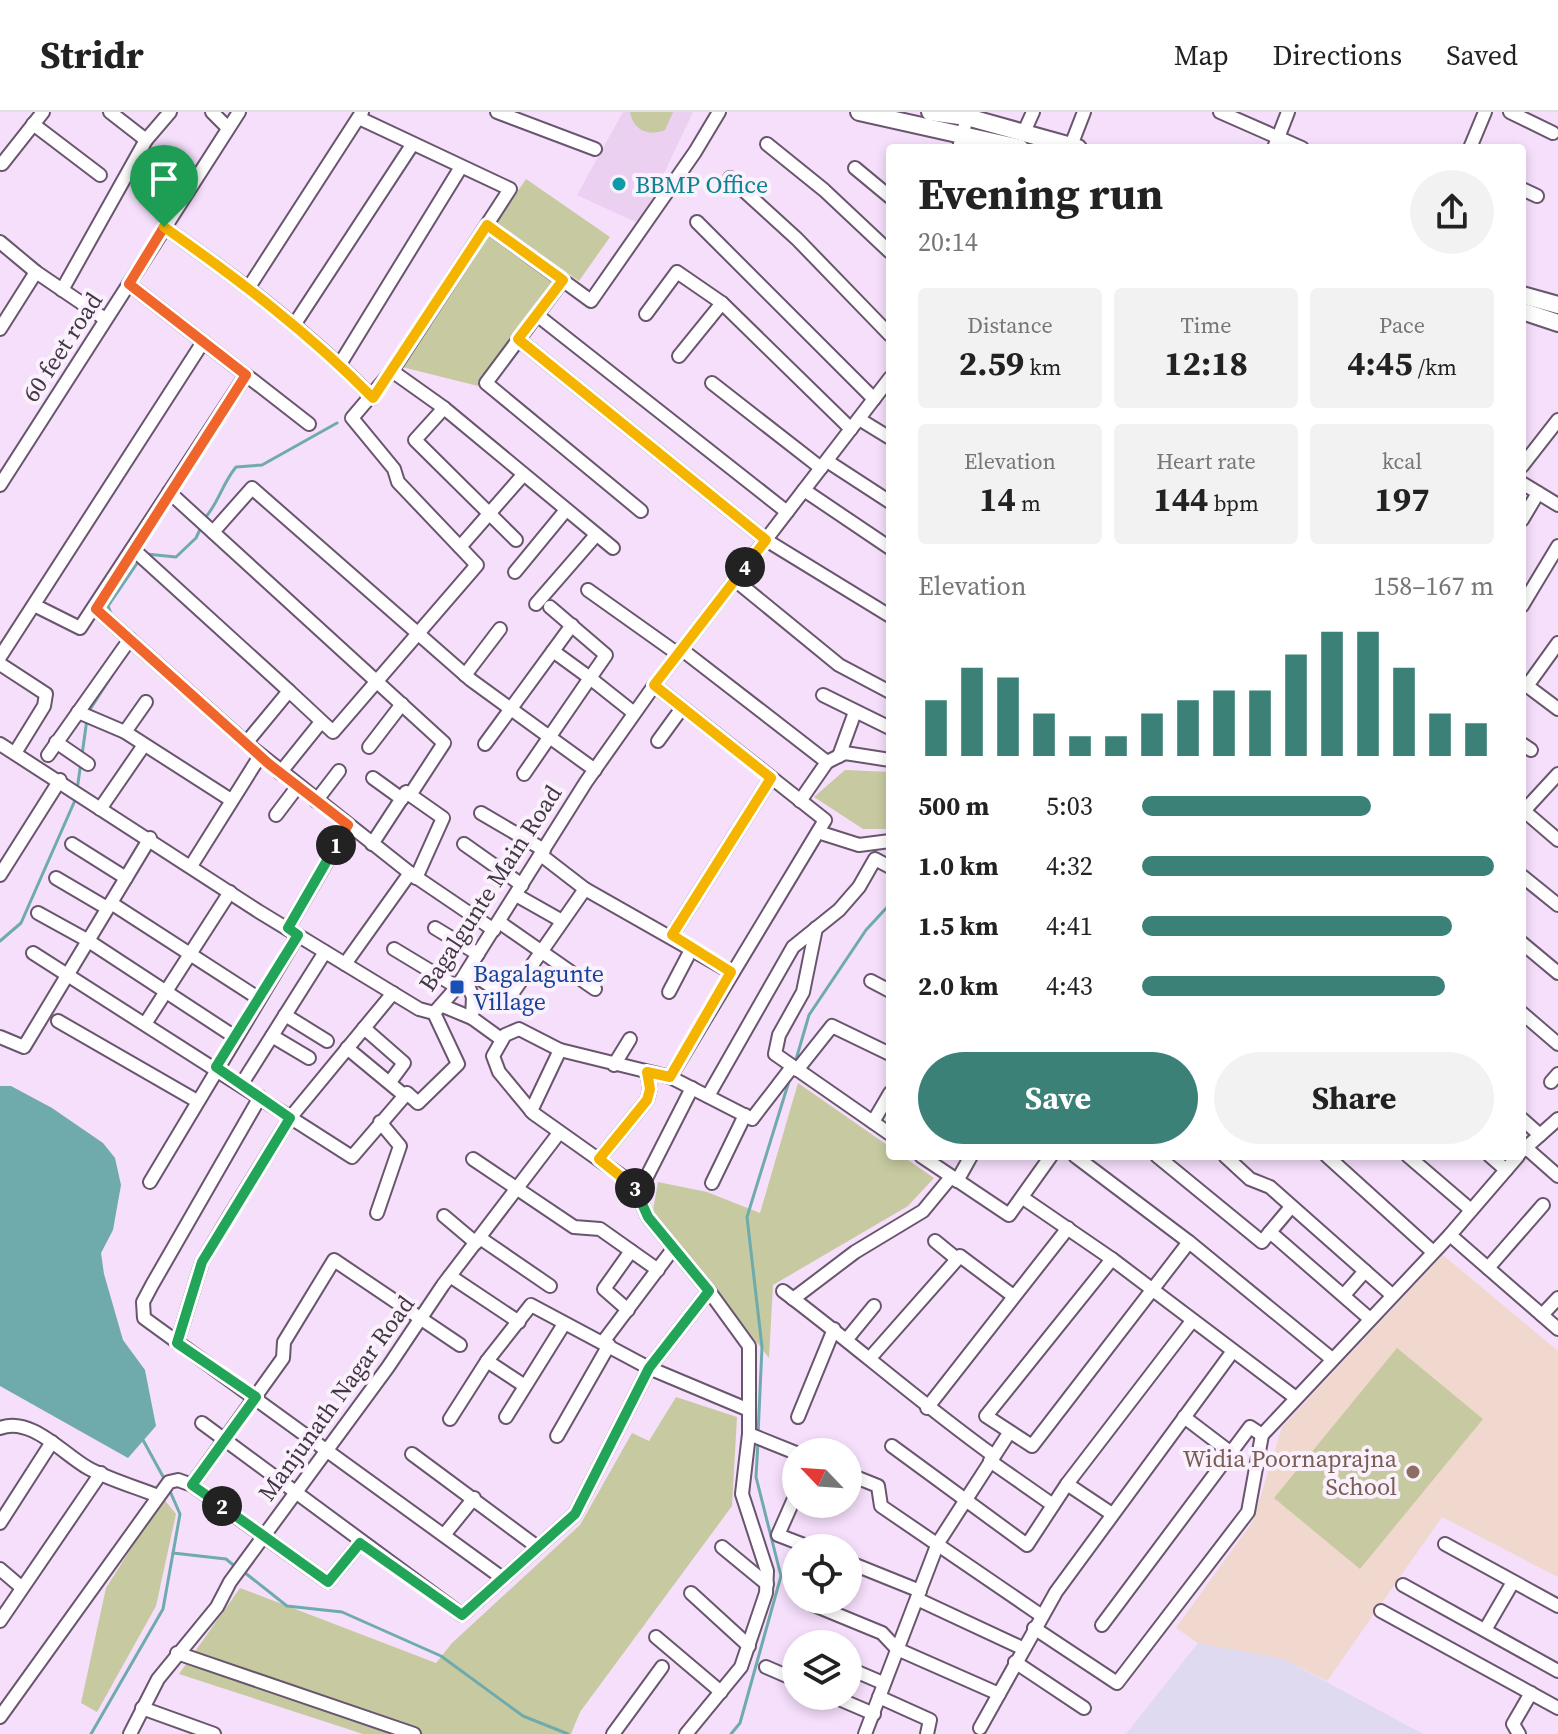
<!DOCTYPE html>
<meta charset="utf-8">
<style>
:root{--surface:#fff;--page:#f2f2f2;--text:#222;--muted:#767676;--line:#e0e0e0;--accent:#3b8178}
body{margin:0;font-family:"Source Serif 4",serif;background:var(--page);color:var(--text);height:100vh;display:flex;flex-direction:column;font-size:30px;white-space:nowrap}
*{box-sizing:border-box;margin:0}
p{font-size:26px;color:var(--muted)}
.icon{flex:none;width:44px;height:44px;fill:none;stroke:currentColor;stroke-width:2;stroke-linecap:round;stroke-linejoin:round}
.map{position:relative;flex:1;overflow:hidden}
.panel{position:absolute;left:886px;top:32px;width:640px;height:1016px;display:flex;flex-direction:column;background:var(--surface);border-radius:8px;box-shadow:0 4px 12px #0003}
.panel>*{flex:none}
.needle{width:52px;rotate:295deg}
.buttons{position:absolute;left:782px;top:1326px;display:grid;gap:16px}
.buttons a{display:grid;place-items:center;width:80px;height:80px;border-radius:50%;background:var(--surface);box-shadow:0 4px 12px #0003;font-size:40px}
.pin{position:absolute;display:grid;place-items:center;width:68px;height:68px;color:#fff;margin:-82px -34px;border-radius:50% 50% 50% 0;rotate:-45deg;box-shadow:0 0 8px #0007}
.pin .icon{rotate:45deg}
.km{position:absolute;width:40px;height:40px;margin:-20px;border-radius:50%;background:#222;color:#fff;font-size:22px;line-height:40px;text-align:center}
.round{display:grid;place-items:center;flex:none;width:84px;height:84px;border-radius:42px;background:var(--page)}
.overview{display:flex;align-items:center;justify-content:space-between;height:136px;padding:0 32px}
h1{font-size:44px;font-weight:700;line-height:60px}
.metrics{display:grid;grid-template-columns:repeat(3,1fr);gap:12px;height:136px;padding:8px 32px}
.metrics div{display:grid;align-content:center;border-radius:8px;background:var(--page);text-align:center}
.metrics b{font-size:34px;font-weight:700}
.metrics small{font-size:22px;font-weight:400}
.metrics p{font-size:22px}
.chart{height:224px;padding:16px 32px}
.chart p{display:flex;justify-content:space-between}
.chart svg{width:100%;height:144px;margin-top:8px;stroke:var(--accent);stroke-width:6}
.button{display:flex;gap:16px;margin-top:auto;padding:16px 32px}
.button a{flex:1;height:92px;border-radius:48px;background:var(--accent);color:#fff;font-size:32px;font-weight:700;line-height:92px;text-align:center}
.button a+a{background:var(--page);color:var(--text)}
ul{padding:0 32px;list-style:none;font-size:26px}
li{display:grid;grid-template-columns:128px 96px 1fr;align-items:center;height:60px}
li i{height:20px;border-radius:10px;background:var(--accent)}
header{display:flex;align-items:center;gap:48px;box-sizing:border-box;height:112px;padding:0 40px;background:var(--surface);border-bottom:2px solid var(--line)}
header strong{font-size:38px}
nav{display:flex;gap:44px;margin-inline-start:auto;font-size:28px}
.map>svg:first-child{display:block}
.built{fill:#ebd0f2}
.industrial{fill:#dfdaf0}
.education{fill:#f0d8ce}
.green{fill:#c7caa0}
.water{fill:#6faaac}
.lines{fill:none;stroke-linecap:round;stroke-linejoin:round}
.stream{stroke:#6faaac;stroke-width:3}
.minor-casing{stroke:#69566e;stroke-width:16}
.major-casing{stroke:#69566e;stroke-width:20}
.minor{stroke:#fff;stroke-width:12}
.major{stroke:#fff;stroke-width:16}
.split-1-casing{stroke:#fff;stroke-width:16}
.split-2-casing{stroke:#fff;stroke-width:16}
.split-3-casing{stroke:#fff;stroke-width:16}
.split-4-casing{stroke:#fff;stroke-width:16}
.split-5-casing{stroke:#fff;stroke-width:16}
.split-1{stroke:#f0652b;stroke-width:10}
.split-2{stroke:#22a559;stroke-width:10}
.split-3{stroke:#22a559;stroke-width:10}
.split-4{stroke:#f5b400;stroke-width:10}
.split-5{stroke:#f5b400;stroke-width:10}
.culture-dot{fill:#0f9aa8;stroke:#faf1fd;stroke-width:3}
.transit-dot{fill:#1a4fb4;stroke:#faf1fd;stroke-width:3}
.education-dot{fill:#8d6e63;stroke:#faf1fd;stroke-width:3}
.labels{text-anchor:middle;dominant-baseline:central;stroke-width:8;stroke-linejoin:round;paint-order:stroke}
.culture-label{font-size:24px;fill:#0d838f;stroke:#faf1fd;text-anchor:start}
.street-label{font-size:24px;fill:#413843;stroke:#faf1fd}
.transit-label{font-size:24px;fill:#164399;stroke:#faf1fd;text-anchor:start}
.education-label{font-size:24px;fill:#785e54;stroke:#faf1fd;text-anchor:end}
</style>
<header>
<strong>Stridr</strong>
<nav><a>Map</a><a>Directions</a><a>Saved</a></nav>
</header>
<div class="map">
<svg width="1558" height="1622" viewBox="0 0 1558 1622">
<rect width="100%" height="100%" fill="#f5dffb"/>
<path class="built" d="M623,0H693L640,112L577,83Z"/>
<path class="industrial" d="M1198,1531L1284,1547L1423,1622H1126Z"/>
<path class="education" d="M1443,1143L1558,1239V1465L1442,1405L1327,1569L1284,1547L1198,1531L1176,1516L1253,1409L1282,1315Z"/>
<g class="green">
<path d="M630,0H673L665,18C648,25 633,18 630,0Z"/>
<path d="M526,67L610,125L579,169L496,111Z"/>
<path d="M485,121L554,170L478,274L398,254Z"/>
<path d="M845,658L890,660V717H863L814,685Z"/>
<path d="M798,971L890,1035V1044H902L934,1066L908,1094L773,1173L769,1246L653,1098L658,1070L707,1080L760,1101Z"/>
<path d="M1397,1236L1483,1307L1360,1457L1274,1386Z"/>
<path d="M676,1285L737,1305L732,1394L580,1600L571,1622H363L179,1562L240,1476L436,1551L452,1531L580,1413L632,1321L649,1329Z"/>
<path d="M163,1386L176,1402L156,1494L97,1600L81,1591L106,1476Z"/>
</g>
<path class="water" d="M0,974H11L52,996L103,1031L115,1046L121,1073L113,1118L101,1141L104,1162L123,1228L145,1258L156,1314L128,1346L0,1274Z"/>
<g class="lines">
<g class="stream">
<path d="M205,406C219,390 222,372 236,355L262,353L337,311"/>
<path d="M146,442L176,445L196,426L202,413"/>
<path d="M112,504L108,494L138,450"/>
<path d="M89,599L127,540"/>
<path d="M82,643L87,607"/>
<path d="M77,678L81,650"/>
<path d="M0,829L21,811L76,686"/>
<path d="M795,951L809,903L866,818L890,792"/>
<path d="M758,1323L762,1235L747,1105L790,966"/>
<path d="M143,1328L166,1370"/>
<path d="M173,1441L226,1447L237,1456"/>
<path d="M244,1460L287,1494L342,1500L441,1544L523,1604L568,1622"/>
<path d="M91,1622L163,1497L180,1402L169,1377"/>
<path d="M731,1622L740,1611L781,1464L756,1365L758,1330"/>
</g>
<g class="minor-casing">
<g id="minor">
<path d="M110,0L146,28"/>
<path d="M212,0L228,16"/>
<path d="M497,0L595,37"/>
<path d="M1220,0L1302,36"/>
<path d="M1510,0L1553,21"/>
<path d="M33,12L100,63"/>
<path d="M1024,20L1033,0"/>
<path d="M767,32L824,78L890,140"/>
<path d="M959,36L967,5"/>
<path d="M1070,36L1084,0"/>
<path d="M1274,36L1288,0"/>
<path d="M1470,36L1485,0"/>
<path d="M2,52L43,0"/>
<path d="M855,56L890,85"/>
<path d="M730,66L797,127L890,223"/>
<path d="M1522,77L1537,84"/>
<path d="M697,110L874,287"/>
<path d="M487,113L591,189L695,40L719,0"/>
<path d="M164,115C238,167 310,221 373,286"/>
<path d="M0,130L36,160L105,207"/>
<path d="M563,168L486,271L641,399"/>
<path d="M129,172L309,312"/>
<path d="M249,175L362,0"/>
<path d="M62,178L146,28L170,0"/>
<path d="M646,202L677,160L722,191"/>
<path d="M537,203L787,400"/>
<path d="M294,213L412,33"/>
<path d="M0,217L36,160"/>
<path d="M518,227L766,428L890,504"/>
<path d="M679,244L722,191L851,317"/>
<path d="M340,252L461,55"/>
<path d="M392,259L444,296L613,436"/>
<path d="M712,271L821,356"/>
<path d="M444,296L415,328L516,428"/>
<path d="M859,307L890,326"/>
<path d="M827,349L890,390"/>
<path d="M1522,354L1558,308"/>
<path d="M1522,371L1558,393"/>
<path d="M0,373L239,0"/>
<path d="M804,378L890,436"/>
<path d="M169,380L444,631L410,683"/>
<path d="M1522,408L1538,381"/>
<path d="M213,420L252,376L471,568L595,658"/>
<path d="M460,435L523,363"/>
<path d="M515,460L566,398"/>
<path d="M735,468L839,553L890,580"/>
<path d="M588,478L678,542"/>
<path d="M536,492L596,423"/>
<path d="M34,493L80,516L246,263"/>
<path d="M1522,494L1558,434"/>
<path d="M550,495L606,543L590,566L634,601"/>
<path d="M96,497L246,631L289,579L134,438"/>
<path d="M681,537L827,650L800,689"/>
<path d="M0,545L203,230"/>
<path d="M0,552L46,582L44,594L15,641"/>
<path d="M465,563L500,517"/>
<path d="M1522,570L1558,597"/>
<path d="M654,573L825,708L670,965L752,1007L792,955"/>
<path d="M1527,574L1558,531"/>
<path d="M289,579L333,620L477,453L398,370L394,357L352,306L392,259L510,77L359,6"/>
<path d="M823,583L890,616"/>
<path d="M78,600L125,620L231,688"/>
<path d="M125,620L146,590"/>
<path d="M658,629L682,596"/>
<path d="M56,630L88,652"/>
<path d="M246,631L410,761L494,818"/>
<path d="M0,632L258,799L419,897L434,901L457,875L586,670L658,568L890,266"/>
<path d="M485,632L572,513"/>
<path d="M1522,632L1531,638"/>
<path d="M369,635L402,592"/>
<path d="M48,643L130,527"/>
<path d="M839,644L855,600"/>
<path d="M827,650L845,641L890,648"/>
<path d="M280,661L321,610"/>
<path d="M524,662L590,566L553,539"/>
<path d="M373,666L402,687"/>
<path d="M316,689L339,659"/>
<path d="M100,697L144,633"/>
<path d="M1522,697L1558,728"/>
<path d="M481,701L544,738"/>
<path d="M1522,701L1558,662"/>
<path d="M276,703L298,674"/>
<path d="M818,720L859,733L890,729"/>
<path d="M72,732L126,766"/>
<path d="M372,732L406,680L443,706L416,766"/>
<path d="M464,732L522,773"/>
<path d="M541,743L585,777L731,860"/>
<path d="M191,754L260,644"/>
<path d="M0,763L60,668"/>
<path d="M1522,764L1558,793"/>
<path d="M56,766L107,796"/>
<path d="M516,783L562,809"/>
<path d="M111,791L258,886"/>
<path d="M38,801L87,828L235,925"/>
<path d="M499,810L595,877"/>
<path d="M288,816L348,713"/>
<path d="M435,816L478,842"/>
<path d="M816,816L803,880L779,923L775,942L890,1022"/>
<path d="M672,823L771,666"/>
<path d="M1522,831L1558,861"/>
<path d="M394,837L457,875"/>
<path d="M33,841L352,1045L407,981L418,991L458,952L434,901"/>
<path d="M345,852L410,761"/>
<path d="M468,859L509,886L585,777"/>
<path d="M464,865L473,885L472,906"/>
<path d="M871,869L890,879"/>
<path d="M669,880L692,836"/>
<path d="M443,894L472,906L501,927"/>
<path d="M1522,901L1558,932"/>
<path d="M285,903L327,929"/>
<path d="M58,909L197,989"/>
<path d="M145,912L230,780"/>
<path d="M364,916L404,951L390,970"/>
<path d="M272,924L309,946"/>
<path d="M0,925L24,935L150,726"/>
<path d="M347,936L405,984"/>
<path d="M614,953L630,927"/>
<path d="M797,958L832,914L890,942"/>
<path d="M670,965L560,938L519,917L505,923L493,944L499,960L533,1001L633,1072L648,1105L709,1179L749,1234V1322L742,1382L767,1459L766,1481L741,1555L686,1622"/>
<path d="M1551,970L1558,962"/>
<path d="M241,973L325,840"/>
<path d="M708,984L793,835L839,798L859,775L875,747L890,755"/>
<path d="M260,985L152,1173L143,1190L144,1206L501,1465"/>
<path d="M531,999L560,938"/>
<path d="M1522,1007L1540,1023"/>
<path d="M873,1010L890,981"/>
<path d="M1525,1035L1558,1064"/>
<path d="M1522,1039L1558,1007"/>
<path d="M921,1044L1009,1103L1051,1044"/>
<path d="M1075,1044L1189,1130L1332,1247"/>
<path d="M1157,1044L1262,1130L1270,1120L1370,1207"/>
<path d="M1225,1044L1250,1067L1270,1075L1392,1183"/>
<path d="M1327,1044L1433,1140"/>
<path d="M1408,1044L1471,1098"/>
<path d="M1490,1044L1506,1058"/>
<path d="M473,1047L574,1115L600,1117L658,1158"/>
<path d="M599,1047L647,988L650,977L647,960"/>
<path d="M957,1069L971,1044"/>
<path d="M150,1070L298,823"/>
<path d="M712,1071L745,1003"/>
<path d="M638,1082L692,976"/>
<path d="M1023,1086L1112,1147L1296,1286"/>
<path d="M377,1101L400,1034L380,1010"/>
<path d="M444,1104L476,1131"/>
<path d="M1270,1120L1291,1095"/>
<path d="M1450,1123L1558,1217"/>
<path d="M480,1126L550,1174"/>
<path d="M935,1129L957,1147"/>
<path d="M1112,1147L986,1304L1032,1334L1189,1130"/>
<path d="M1488,1156L1543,1093"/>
<path d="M450,1164L519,1210"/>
<path d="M783,1179C855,1233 920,1291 994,1344"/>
<path d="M1344,1183L1365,1159"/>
<path d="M793,1187L855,1140L923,1099L951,1065"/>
<path d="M628,1198L604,1177L631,1139"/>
<path d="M1542,1203L1558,1186"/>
<path d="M847,1227L874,1194"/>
<path d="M603,1230L673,1137"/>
<path d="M177,1231L202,1150L229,1105L290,1006L393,881"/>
<path d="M870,1246L960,1144L1012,1183"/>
<path d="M487,1249L525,1274"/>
<path d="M927,1296L1068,1116"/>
<path d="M506,1305L564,1212"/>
<path d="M798,1305L834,1217"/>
<path d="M1184,1305L1230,1340"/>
<path d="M450,1307L487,1249L531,1193L649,1256L749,1298"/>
<path d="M202,1311L462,1503L575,1402L649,1256L709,1179"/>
<path d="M0,1316C31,1304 63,1342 88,1356C110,1368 136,1375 158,1384"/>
<path d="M749,1322L796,1341"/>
<path d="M557,1324L609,1233"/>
<path d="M892,1334L1027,1433L1067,1372L1192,1209"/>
<path d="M412,1342L536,1434"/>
<path d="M990,1349L1053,1393"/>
<path d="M848,1362L878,1374L881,1394L1042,1504"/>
<path d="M1067,1372L1112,1402"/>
<path d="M192,1373L283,1246L284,1230L334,1148L460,1233"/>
<path d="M793,1389L778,1423L812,1436"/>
<path d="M0,1411L52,1330"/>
<path d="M444,1423L474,1386"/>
<path d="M1445,1432L1558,1494"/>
<path d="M722,1435L767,1472"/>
<path d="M848,1450L920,1479"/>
<path d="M0,1457L21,1475"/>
<path d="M1403,1473L1558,1559"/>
<path d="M691,1481L749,1534"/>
<path d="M917,1487L1022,1536"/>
<path d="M809,1491L882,1521L897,1537L999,1582"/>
<path d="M1381,1499L1558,1596"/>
<path d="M0,1509L101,1361"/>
<path d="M1102,1513L1250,1315L1262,1323L1450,1123L1518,1044"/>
<path d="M1034,1516L1117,1571L1248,1400L1262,1323"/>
<path d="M1485,1518L1513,1470"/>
<path d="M656,1525L721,1580"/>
<path d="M177,1541L414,1622"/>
<path d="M1015,1550L1084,1596"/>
<path d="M766,1555L796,1568"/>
<path d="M848,1556L883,1571"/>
<path d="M832,1584L874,1602"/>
<path d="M879,1585L930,1608L927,1622"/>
<path d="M142,1596L214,1622"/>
<path d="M0,1605L169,1370L178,1368L192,1373L328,1470L360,1431"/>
<path d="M980,1616L1056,1480L1233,1239"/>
<path d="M130,1622L158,1567L217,1495L230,1470L388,1255L443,1173L559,1021"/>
<path d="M613,1622L662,1555"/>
<path d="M865,1622L938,1431L1009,1321"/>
<path d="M1519,1622L1513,1612L1531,1581"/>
</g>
</g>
<g class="major-casing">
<g id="major">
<path d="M859,0L1020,36"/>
<path d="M930,0L967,5L1078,36"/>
<path d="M1522,183L1558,193"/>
<path d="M1522,199L1558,211"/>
</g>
</g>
<use href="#minor" class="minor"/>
<use href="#major" class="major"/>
</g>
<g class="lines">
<g class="split-1-casing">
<path id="split-1" d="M164,115L129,172L246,263L96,497L269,652L348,713L336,733"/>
</g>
<g class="split-2-casing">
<path id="split-2" d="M222,1394L192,1373L256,1285L177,1231L202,1150L290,1006L216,955L298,823L288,816L336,733"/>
</g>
<g class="split-3-casing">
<path id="split-3" d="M222,1394L328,1470L360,1431L462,1503L575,1402L649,1256L709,1179L648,1105L635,1076"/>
</g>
<g class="split-4-casing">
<path id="split-4" d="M635,1076L599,1047L647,988L650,977L647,960L670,965L731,860L672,823L771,666L654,573L745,455"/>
</g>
<g class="split-5-casing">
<path id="split-5" d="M164,115C238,167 309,221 373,286L487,113L563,168L518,227L766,428L745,455"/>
</g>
<use href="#split-1" class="split-1"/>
<use href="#split-2" class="split-2"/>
<use href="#split-3" class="split-3"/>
<use href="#split-4" class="split-4"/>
<use href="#split-5" class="split-5"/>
</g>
<circle class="culture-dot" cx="619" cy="72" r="8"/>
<rect class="transit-dot" x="449" y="867" width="16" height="16" rx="4"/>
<circle class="education-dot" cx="1413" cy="1360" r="8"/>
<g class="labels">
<g class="culture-label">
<text x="635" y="72">BBMP Office</text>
</g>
<g class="street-label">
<text transform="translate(62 235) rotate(-57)">60 feet road</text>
<text transform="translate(490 776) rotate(-57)">Bagalgunte Main Road</text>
<text transform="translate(336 1286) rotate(-54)">Manjunath Nagar Road</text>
</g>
<g class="transit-label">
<text x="473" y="861">Bagalagunte<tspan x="473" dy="28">Village</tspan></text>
</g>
<g class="education-label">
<text x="1397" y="1346">Widia Poornaprajna<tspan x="1397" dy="28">School</tspan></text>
</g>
</g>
</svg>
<div class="buttons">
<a><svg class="needle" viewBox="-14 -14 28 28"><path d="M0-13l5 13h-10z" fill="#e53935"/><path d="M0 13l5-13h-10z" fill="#767676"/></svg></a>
<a><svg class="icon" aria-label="locate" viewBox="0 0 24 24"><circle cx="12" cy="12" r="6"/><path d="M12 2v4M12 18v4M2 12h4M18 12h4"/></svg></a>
<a><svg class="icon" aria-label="layers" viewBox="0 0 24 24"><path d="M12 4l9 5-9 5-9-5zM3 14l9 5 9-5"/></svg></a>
</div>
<div class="pin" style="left:164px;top:115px;background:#1e9e55"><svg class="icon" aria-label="arrive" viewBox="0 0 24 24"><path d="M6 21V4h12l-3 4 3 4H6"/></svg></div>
<b class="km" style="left:336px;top:733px">1</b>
<b class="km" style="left:222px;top:1394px">2</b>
<b class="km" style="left:635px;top:1076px">3</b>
<b class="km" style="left:745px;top:455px">4</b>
<section class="panel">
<div class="overview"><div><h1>Evening run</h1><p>20:14</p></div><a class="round"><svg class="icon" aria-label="share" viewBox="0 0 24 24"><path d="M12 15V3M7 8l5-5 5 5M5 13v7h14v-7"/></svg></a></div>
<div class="metrics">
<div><p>Distance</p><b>2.59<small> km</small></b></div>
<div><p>Time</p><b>12:18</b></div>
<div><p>Pace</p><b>4:45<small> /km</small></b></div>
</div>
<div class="metrics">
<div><p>Elevation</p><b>14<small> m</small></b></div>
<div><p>Heart rate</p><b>144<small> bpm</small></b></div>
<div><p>kcal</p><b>197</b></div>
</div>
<div class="chart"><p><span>Elevation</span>158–167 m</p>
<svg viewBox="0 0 160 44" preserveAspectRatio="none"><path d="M5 44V27M15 44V17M25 44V20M35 44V31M45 44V38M55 44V38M65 44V31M75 44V27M85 44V24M95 44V24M105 44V13M115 44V6M125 44V6M135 44V17M145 44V31M155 44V34"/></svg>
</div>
<ul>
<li><b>500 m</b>5:03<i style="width:65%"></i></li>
<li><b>1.0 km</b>4:32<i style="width:100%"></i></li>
<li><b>1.5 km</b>4:41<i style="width:88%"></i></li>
<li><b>2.0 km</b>4:43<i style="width:86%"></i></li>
</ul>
<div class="button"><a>Save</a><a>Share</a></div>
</section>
</div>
